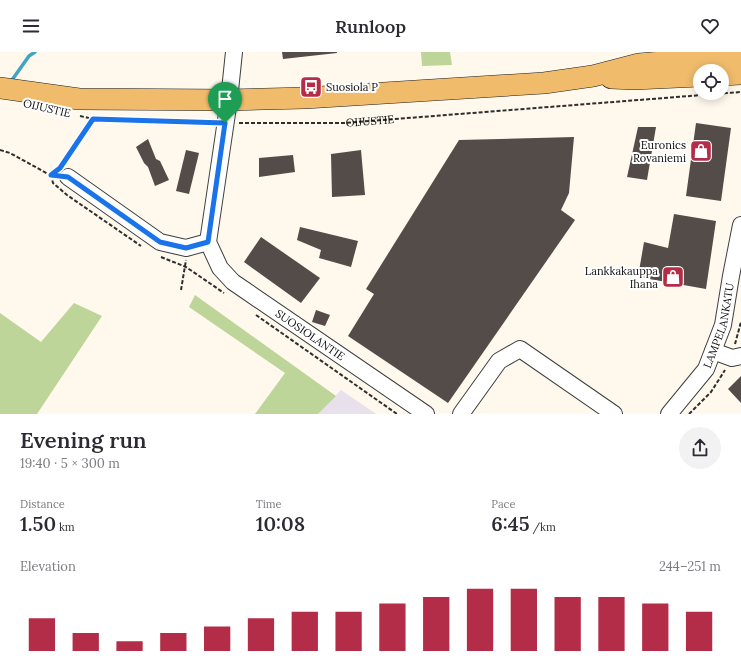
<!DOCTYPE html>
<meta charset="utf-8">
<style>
:root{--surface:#fff;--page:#f2f2f3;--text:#2b2b33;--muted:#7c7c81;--accent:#b32d48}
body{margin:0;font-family:Lora,serif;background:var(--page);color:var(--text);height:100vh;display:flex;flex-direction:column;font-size:15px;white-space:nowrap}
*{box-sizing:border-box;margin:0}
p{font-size:13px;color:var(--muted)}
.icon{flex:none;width:22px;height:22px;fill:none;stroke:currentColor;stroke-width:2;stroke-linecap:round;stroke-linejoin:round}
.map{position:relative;height:362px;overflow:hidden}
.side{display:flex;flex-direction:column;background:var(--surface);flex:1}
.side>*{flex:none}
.buttons{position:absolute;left:693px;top:12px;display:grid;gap:8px}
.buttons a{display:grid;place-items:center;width:36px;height:36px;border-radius:50%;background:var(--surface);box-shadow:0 2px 10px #0003;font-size:20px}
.pin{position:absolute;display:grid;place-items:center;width:34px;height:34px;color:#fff;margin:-41px -17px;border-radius:50% 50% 50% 0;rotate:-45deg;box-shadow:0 0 4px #0007}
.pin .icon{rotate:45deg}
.round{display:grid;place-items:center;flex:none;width:42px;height:42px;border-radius:21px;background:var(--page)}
.head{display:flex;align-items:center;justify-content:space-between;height:68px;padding:0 20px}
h1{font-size:22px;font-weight:600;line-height:30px}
.metrics{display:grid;grid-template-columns:repeat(3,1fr);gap:6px;height:68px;padding:4px 20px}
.metrics div{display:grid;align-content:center}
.metrics b{font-size:20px;font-weight:600}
.metrics small{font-size:11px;font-weight:400}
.metrics p{font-size:11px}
.chart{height:112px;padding:8px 20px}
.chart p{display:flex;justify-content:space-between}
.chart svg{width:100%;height:72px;margin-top:4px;stroke:var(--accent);stroke-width:6}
header{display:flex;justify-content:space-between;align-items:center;height:52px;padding:0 20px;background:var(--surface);font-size:18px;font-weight:600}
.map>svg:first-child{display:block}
.industrial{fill:#e8e1eb}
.forest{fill:#bdd599}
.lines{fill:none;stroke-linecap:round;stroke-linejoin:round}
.stream{stroke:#40a4c4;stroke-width:3.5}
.building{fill:#544c49}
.minor-casing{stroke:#3f3f3f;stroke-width:18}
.major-casing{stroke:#1d1d1d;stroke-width:22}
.path{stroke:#2e2e2e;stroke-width:2;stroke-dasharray:4 2;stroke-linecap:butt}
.minor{stroke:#fff;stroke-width:16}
.major{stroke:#f0bb6b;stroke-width:21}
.route-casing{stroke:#fff;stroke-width:8}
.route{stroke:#1a73e8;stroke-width:5}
.labels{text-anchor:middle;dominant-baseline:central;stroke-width:4;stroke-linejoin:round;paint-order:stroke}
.poi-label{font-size:11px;fill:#0c0c0c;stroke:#fff;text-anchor:end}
.street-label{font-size:11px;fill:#0c0c0c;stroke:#fff}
</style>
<header><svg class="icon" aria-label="menu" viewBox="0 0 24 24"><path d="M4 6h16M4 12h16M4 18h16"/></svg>Runloop<svg class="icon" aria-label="heart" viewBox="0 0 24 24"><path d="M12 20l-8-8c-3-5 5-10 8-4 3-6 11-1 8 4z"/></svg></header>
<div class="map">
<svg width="741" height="362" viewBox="0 0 741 362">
<rect width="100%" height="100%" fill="#fef8ed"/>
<path class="industrial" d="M341,338L376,362H318Z"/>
<g class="forest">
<path d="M421,0H450L452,13L422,14Z"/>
<path d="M195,243L336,344L318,362H255L285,321L189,255Z"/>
<path d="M74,251L102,264L37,362H0V261L41,290Z"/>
</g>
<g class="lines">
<path class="stream" d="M12,28L29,4L35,0"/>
</g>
<g class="building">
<path d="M282,0H337V1L283,7Z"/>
<path d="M696,71L731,76L721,149L686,144Z"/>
<path d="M638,75H656L647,128L627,125Z"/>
<path d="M574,85L569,141L561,158L575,168L448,351L348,284L374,242L366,237L459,88Z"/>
<path d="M148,87L156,107L160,109L169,128L155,134L148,115L144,111L136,95Z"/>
<path d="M186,98L199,101L189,142L176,139Z"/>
<path d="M361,98L365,143L332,145L331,102Z"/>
<path d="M293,103L295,120L259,125V106Z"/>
<path d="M674,162L716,169L706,237L638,225L644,190L668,196Z"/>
<path d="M300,175L358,189L351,215L319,206L321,198L297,188Z"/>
<path d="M261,185L320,226L301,251L244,210Z"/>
<path d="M316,258L330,263L325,274L312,270Z"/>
<path d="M741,324V351L728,337Z"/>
</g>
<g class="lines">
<g class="minor-casing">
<g id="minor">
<path id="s2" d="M234,0L229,48L208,190L220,216L233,230L426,362"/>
<path d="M68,125L160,190L186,196L208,190"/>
<path d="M713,299L732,306L741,304"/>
<path d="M461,362L499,309L520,297L614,362"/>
<path id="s3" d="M669,362L706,317L723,273L731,224L741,173"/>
</g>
</g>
<g class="major-casing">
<g id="major">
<path d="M722,23L741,22"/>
<path d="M611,26L634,27L700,24"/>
<path d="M0,36L79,47L229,48L305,46L544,31L593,24L639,12L741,3"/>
</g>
</g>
<g class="path">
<path d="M80,64L93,67L213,70"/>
<path id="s1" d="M239,71H344L741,40"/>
<path d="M0,98L10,101L50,123"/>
<path d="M62,113L93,67"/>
<path d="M56,119L51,123L53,131L67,143L141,194"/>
<path d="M161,205L186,215L224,241"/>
<path d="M181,238L186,208"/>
<path d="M256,263L397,362"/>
<path d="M735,292L741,270"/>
<path d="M689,362L711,340L725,318"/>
</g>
<use href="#minor" class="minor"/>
<use href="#major" class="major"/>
</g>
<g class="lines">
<g class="route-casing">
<path id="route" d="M93,67L225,71L208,190L186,196L160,190L68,125L51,123L60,116Z"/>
</g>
<use href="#route" class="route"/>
</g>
<defs>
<g id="bus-square" transform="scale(1.15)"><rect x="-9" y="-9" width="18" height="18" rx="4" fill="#b32d48" stroke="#fff"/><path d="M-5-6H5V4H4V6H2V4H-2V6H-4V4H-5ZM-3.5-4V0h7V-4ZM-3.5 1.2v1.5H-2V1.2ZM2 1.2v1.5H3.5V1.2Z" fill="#fff"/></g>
<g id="shop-square" transform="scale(1.15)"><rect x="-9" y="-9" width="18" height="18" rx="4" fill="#b32d48" stroke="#fff"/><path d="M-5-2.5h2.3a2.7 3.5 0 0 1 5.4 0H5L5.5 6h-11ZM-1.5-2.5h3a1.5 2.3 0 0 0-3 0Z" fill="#fff"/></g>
</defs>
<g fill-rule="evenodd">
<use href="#bus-square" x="311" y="35"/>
<use href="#shop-square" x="701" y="99"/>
<use href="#shop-square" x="673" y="225"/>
</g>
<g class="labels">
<g class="poi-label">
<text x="326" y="35" text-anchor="start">Suosiola P</text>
<text x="686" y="93">Euronics<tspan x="686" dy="13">Rovaniemi</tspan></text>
<text x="658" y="219">Lankkakauppa<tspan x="658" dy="13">Ihana</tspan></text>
</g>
<g class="street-label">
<text transform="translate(47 56) rotate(13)">OIJUSTIE</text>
<text stroke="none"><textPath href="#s1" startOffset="131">OIJUSTIE</textPath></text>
<text stroke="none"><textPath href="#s3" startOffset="104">LAMPELANKATU</textPath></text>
<text stroke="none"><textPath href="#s2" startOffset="333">SUOSIOLANTIE</textPath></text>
</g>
</g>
</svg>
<div class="buttons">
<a><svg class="icon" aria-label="locate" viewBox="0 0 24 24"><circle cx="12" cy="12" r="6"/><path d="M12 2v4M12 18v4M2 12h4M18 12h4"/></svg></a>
</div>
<div class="pin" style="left:225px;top:71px;background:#1e9e55"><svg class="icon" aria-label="arrive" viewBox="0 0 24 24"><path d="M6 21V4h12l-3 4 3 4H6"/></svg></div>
</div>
<section class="side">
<div class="head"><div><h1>Evening run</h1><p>19:40 · 5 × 300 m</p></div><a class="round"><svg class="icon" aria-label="share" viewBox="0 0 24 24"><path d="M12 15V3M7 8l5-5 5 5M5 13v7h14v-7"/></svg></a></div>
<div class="metrics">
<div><p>Distance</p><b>1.50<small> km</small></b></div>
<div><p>Time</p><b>10:08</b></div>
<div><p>Pace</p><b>6:45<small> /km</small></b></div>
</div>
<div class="chart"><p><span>Elevation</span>244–251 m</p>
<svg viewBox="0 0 160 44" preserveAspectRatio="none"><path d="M5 44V24M15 44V33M25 44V38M35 44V33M45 44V29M55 44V24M65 44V20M75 44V20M85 44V15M95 44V11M105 44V6M115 44V6M125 44V11M135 44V11M145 44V15M155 44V20"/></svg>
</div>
</section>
